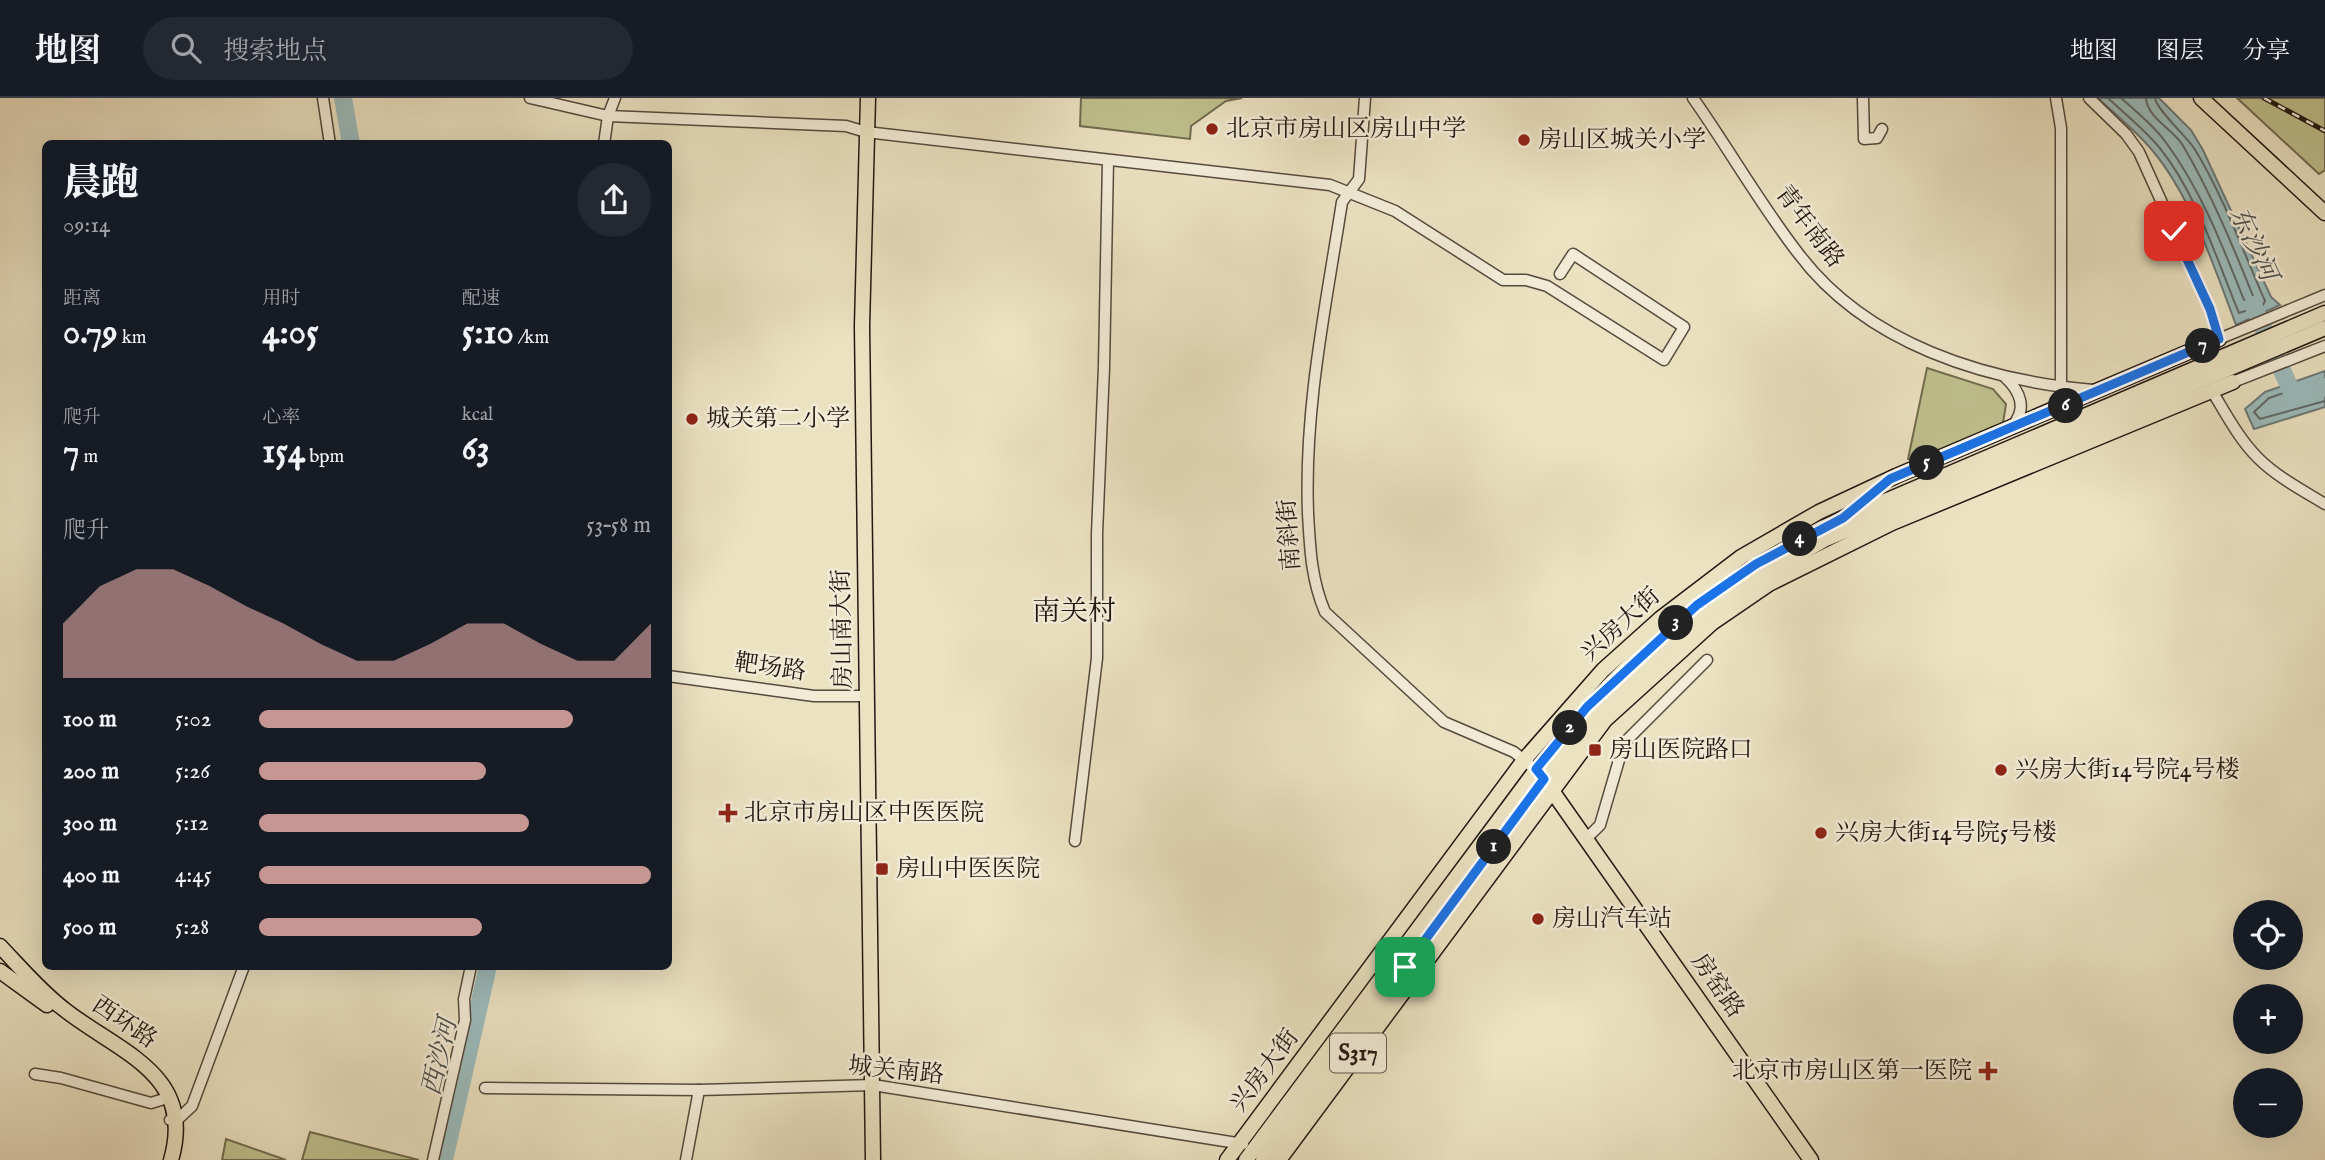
<!DOCTYPE html>
<html lang="zh">
<meta charset="utf-8">
<style>
:root{--surface:#171b24;--page:#242831;--text:#f1f3f6;--muted:#9ea1a6;--line:#363941;--accent:#c59692}
body{margin:0;font-family:"IM FELL English","Noto Serif SC",serif;background:var(--page);color:var(--text);height:100vh;display:flex;flex-direction:column;font-size:26px;white-space:nowrap}
*{box-sizing:border-box;margin:0}
p{font-size:23px;color:var(--muted)}
.icon{flex:none;width:38px;height:38px;fill:none;stroke:currentColor;stroke-width:2;stroke-linecap:round;stroke-linejoin:round}
.map{position:relative;flex:1;overflow:hidden}
.side{position:absolute;left:42px;top:42px;width:630px;height:830px;display:flex;flex-direction:column;background:var(--surface);border-radius:10px;box-shadow:0 7px 28px #0002}
.side>*{flex:none}
.buttons{position:absolute;left:2233px;top:802px;display:grid;gap:14px}
.buttons a{display:grid;place-items:center;width:70px;height:70px;border-radius:50%;background:var(--surface);box-shadow:0 7px 28px #0002;font-size:35px}
.pin{position:absolute;display:grid;place-items:center;width:60px;height:60px;color:#fff;margin:-30px;border-radius:14px;box-shadow:0 4px 10px #0006}
.km{position:absolute;width:35px;height:35px;margin:-18px;border-radius:50%;background:#222;color:#fff;font-size:19px;line-height:35px;text-align:center}
.round{display:grid;place-items:center;flex:none;width:74px;height:74px;border-radius:37px;background:var(--page)}
.summary{display:flex;align-items:center;justify-content:space-between;height:119px;padding:0 21px}
h1{font-size:38px;font-weight:800;line-height:52px}
.metrics{display:grid;grid-template-columns:repeat(3,1fr);gap:10px;height:119px;padding:7px 21px}
.metrics div{display:grid;align-content:center}
.metrics b{font-size:35px;font-weight:800}
.metrics small{font-size:19px;font-weight:400}
.metrics p{font-size:19px}
.chart{height:196px;padding:14px 21px}
.chart p{display:flex;justify-content:space-between}
.chart svg{width:100%;height:126px;margin-top:7px;fill:var(--accent);opacity:.7}
ul{padding:0 21px;list-style:none;font-size:23px}
li{display:grid;grid-template-columns:112px 84px 1fr;align-items:center;height:52px}
li i{height:18px;border-radius:9px;background:var(--accent)}
header{display:flex;align-items:center;gap:42px;box-sizing:border-box;height:98px;padding:0 35px;background:var(--surface);border-bottom:2px solid var(--line)}
header strong{font-size:33px}
nav{display:flex;gap:38px;margin-inline-start:auto;font-size:24px}
.search{width:490px;height:63px;background:var(--page);display:flex;align-items:center;gap:18px;box-sizing:border-box;padding:0 24px;border-radius:38px;color:var(--muted);font-size:26px}
.map>svg:first-child{display:block}
.green{fill:#bfc18e;stroke:#716c50;stroke-width:2}
.water{fill:#9cbcbd;stroke:#6c7a79;stroke-width:2}
.lines{fill:none;stroke-linecap:round;stroke-linejoin:round}
.shore{stroke:#606a68;stroke-width:2}
.river{stroke:#9cbcbd;stroke-width:18}
.minor-casing{stroke:#554a3e;stroke-width:13}
.major-casing{stroke:#231812;stroke-width:17}
.minor{stroke:#f2ecd7;stroke-width:10}
.major{stroke:#ebe2c2;stroke-width:14}
.rail-casing{stroke:#231812;stroke-width:5}
.rail{stroke:#f2ecd7;stroke-width:2.5;stroke-dasharray:8;stroke-linecap:butt}
.route-casing{stroke:#fff;stroke-width:14}
.route{stroke:#1a73e8;stroke-width:9}
.poi-dot{fill:#8f2418;stroke:#f2ecd7;stroke-width:2.5}
.labels{text-anchor:middle;dominant-baseline:central;stroke-width:5;stroke-linejoin:round;paint-order:stroke}
.shield{fill:#f2ecd7;stroke:#61584d;stroke-width:2}
.shield-label{font-size:23px;font-weight:bold;fill:#231812}
.poi-label{font-size:24px;fill:#231812;stroke:#f2ecd7;text-anchor:start}
.street-label{font-size:24px;fill:#231812;stroke:#f2ecd7}
.water-label{font-size:26px;font-style:italic;fill:#4d514e;stroke:#f2ecd7}
.quarter-label{font-size:28px;fill:#231812;stroke:#f2ecd7}
</style>
<header>
<strong>地图</strong>
<div class="search"><svg class="icon" aria-label="search" viewBox="0 0 24 24"><circle cx="10" cy="10" r="6"/><path d="M15 15l6 6"/></svg>搜索地点</div>
<nav><a>地图</a><a>图层</a><a>分享</a></nav>
</header>
<div class="map">
<svg width="2325" height="1062" viewBox="0 0 2325 1062">
<rect width="100%" height="100%" fill="#ebe2c2"/>
<filter id="stains"><feTurbulence type="fractalNoise" baseFrequency=".00286" numOctaves="4"/><feColorMatrix values="0 0 0 0 .2 0 0 0 0 .09 0 0 0 0 .02 0 0 0 .5 -.17"/></filter>
<radialGradient id="worn" r=".72"><stop offset=".6" stop-color="#630" stop-opacity="0"/><stop offset="1" stop-color="#630" stop-opacity=".3"/></radialGradient>
<g class="green">
<path d="M1081,0H1242L1226,3L1191,28L1190,41L1080,28Z"/>
<path d="M2237,0H2325V72L2319,76Z"/>
<path d="M1927,270L1993,291L2006,306L2003,325L1998,330L1915,362L1908,361Z"/>
<path d="M310,1034L419,1062H302Z"/>
<path d="M226,1041L286,1062H222Z"/>
</g>
<g class="water">
<path d="M2098,0H2159L2191,32L2203,52L2271,199L2280,207L2236,227C2215,171 2191,98 2152,52C2136,33 2116,17 2098,0Z"/>
<path d="M2325,273V309L2254,331L2245,311L2265,294Z"/>
</g>
<g class="lines">
<g class="shore">
<path d="M2108,0C2125,16 2144,31 2159,49C2197,96 2216,160 2239,215L2263,207L2265,203C2243,153 2223,97 2194,50C2186,38 2156,11 2155,0"/>
<path d="M2121,0C2137,14 2155,29 2167,46C2201,92 2223,149 2244,202L2252,203L2253,198C2233,148 2210,93 2182,46C2172,31 2147,19 2146,0"/>
<path d="M2325,281L2269,300L2254,314L2260,321L2325,303"/>
</g>
<g class="river">
<path d="M343,0L351,46"/>
<path d="M2253,207L2294,299L2325,289"/>
<path d="M444,1062L488,868"/>
</g>
<g class="minor-casing">
<g id="minor">
<path d="M323,0L330,46"/>
<path d="M530,0L608,18L846,28L866,34L1330,87L1395,113L1503,182H1526L1547,188L1664,262L1684,229L1573,156L1560,176"/>
<path d="M1365,0L1359,81L1342,104C1326,207 1304,310 1308,415C1310,450 1311,481 1325,514L1444,624L1514,654L1536,672"/>
<path d="M1693,0C1729,51 1760,106 1798,155C1866,246 1986,283 2094,292"/>
<path d="M1863,0L1864,41L1877,40L1882,31"/>
<path d="M2056,0L2061,30V289"/>
<path d="M2089,0L2126,36L2139,54L2210,211L2219,241L2325,197"/>
<path d="M604,46L608,18L615,0"/>
<path d="M2005,279C2020,293 2028,311 2012,328"/>
<path d="M2233,284L2325,248"/>
<path d="M2212,293C2226,316 2239,341 2258,360C2277,379 2302,392 2325,406"/>
<path d="M668,578L814,598H867"/>
<path d="M1586,741L1600,727L1624,645L1707,562"/>
<path d="M1075,743L1097,560V436L1104,269L1108,62"/>
<path d="M35,976L61,980L151,1005L164,1001"/>
<path d="M485,990L699,992L873,987L1243,1046"/>
<path d="M170,1022H177L192,1008L244,868"/>
<path d="M433,1062L465,922L464,901L471,868"/>
<path d="M686,1062L699,992"/>
</g>
</g>
<g class="major-casing">
<g id="major">
<path d="M868,0L862,228L873,1062"/>
<path d="M2201,0L2325,115"/>
<path d="M1548,687L1811,1062"/>
<path d="M0,848C21,870 41,894 65,912C120,955 196,976 171,1062"/>
<path d="M0,873L47,907"/>
<path d="M1227,1062L1524,662L1603,572L1661,520L1741,459L1819,414L1896,378L2219,241"/>
<path d="M1246,1062L1536,672C1585,612 1636,553 1698,506C1737,477 1779,453 1822,430L2325,215"/>
<path d="M1263,1062L1544,681L1597,617L1702,518L1761,478L1826,441L2325,230"/>
<path d="M1279,1062L1605,622L1712,525L1769,486L1892,425L2233,284"/>
</g>
</g>
<use href="#minor" class="minor"/>
<use href="#major" class="major"/>
<g class="rail-casing">
<path id="rail" d="M2264,0L2325,33"/>
</g>
<use href="#rail" class="rail"/>
</g>
<g class="lines">
<g class="route-casing">
<path id="route" d="M1405,869L1544,681L1536,671L1587,609L1697,507L1756,466L1843,420L1890,381L2219,241L2210,211L2174,133"/>
</g>
<use href="#route" class="route"/>
</g>
<g class="poi-dot">
<circle cx="1212" cy="31" r="7"/>
<circle cx="1524" cy="42" r="7"/>
<circle cx="692" cy="321" r="7"/>
<rect x="1588" y="645" width="14" height="14" rx="3.5"/>
<circle cx="2001" cy="672" r="7"/>
<path d="M724.5 704.5h7v7h7v7h-7v7h-7v-7h-7v-7h7z"/>
<circle cx="1821" cy="735" r="7"/>
<rect x="875" y="764" width="14" height="14" rx="3.5"/>
<circle cx="1538" cy="821" r="7"/>
<path d="M1984.5 962.5h7v7h7v7h-7v7h-7v-7h-7v-7h7z"/>
</g>
<g class="labels">
<rect class="shield" x="1330" y="935.5" width="56" height="39" rx="5"/>
<g class="shield-label">
<text x="1358" y="955">S317</text>
</g>
<g class="poi-label">
<text x="1226" y="31">北京市房山区房山中学</text>
<text x="1538" y="42">房山区城关小学</text>
<text x="706" y="321">城关第二小学</text>
<text x="1609" y="652">房山医院路口</text>
<text x="2015" y="672">兴房大街14号院4号楼</text>
<text x="744" y="715">北京市房山区中医医院</text>
<text x="1835" y="735">兴房大街14号院5号楼</text>
<text x="896" y="771">房山中医医院</text>
<text x="1552" y="821">房山汽车站</text>
<text x="1972" y="973" text-anchor="end">北京市房山区第一医院</text>
</g>
<g class="street-label">
<text transform="translate(1809 129) rotate(53)">青年南路</text>
<text transform="translate(1290 437) rotate(-94)">南斜街</text>
<text transform="translate(1621 527) rotate(-42)">兴房大街</text>
<text transform="translate(843 531) rotate(-91)">房山南大街</text>
<text transform="translate(770 570) rotate(8)">靶场路</text>
<text transform="translate(1717 888) rotate(55)">房窑路</text>
<text transform="translate(124 925) rotate(34)">西环路</text>
<text transform="translate(896 973) rotate(6)">城关南路</text>
<text transform="translate(1265 973) rotate(-53)">兴房大街</text>
</g>
<g class="water-label">
<text transform="translate(2253 146) rotate(65)">东沙河</text>
<text transform="translate(440 959) rotate(-77)">西沙河</text>
</g>
<g class="quarter-label">
<text x="1074" y="514">南关村</text>
</g>
</g>
<rect width="100%" height="100%" filter="url(#stains)"/>
<rect width="100%" height="100%" fill="url(#worn)"/>
</svg>
<div class="buttons">
<a><svg class="icon" aria-label="locate" viewBox="0 0 24 24"><circle cx="12" cy="12" r="6"/><path d="M12 2v4M12 18v4M2 12h4M18 12h4"/></svg></a>
<a>+</a>
<a>−</a>
</div>
<div class="pin" style="left:1405px;top:869px;background:#1e9e55"><svg class="icon" aria-label="arrive" viewBox="0 0 24 24"><path d="M6 21V4h12l-3 4 3 4H6"/></svg></div>
<div class="pin" style="left:2174px;top:133px;background:#d93025"><svg class="icon" aria-label="check" viewBox="0 0 24 24"><path d="M5 12l5 5 9-10"/></svg></div>
<b class="km" style="left:1494px;top:749px">1</b>
<b class="km" style="left:1570px;top:630px">2</b>
<b class="km" style="left:1676px;top:525px">3</b>
<b class="km" style="left:1800px;top:441px">4</b>
<b class="km" style="left:1927px;top:365px">5</b>
<b class="km" style="left:2066px;top:308px">6</b>
<b class="km" style="left:2203px;top:248px">7</b>
<section class="side">
<div class="summary"><div><h1>晨跑</h1><p>09:14</p></div><a class="round"><svg class="icon" aria-label="share" viewBox="0 0 24 24"><path d="M12 15V3M7 8l5-5 5 5M5 13v7h14v-7"/></svg></a></div>
<div class="metrics">
<div><p>距离</p><b>0.79<small> km</small></b></div>
<div><p>用时</p><b>4:05</b></div>
<div><p>配速</p><b>5:10<small> /km</small></b></div>
</div>
<div class="metrics">
<div><p>爬升</p><b>7<small> m</small></b></div>
<div><p>心率</p><b>154<small> bpm</small></b></div>
<div><p>kcal</p><b>63</b></div>
</div>
<div class="chart"><p><span>爬升</span>53–58 m</p>
<svg viewBox="0 0 160 44" preserveAspectRatio="none"><path d="M0 44V25L10 12L20 6L30 6L40 12L50 19L60 25L70 32L80 38L90 38L100 32L110 25L120 25L130 32L140 38L150 38L160 25V44z"/></svg>
</div>
<ul>
<li><b>100 m</b>5:02<i style="width:80%"></i></li>
<li><b>200 m</b>5:26<i style="width:58%"></i></li>
<li><b>300 m</b>5:12<i style="width:69%"></i></li>
<li><b>400 m</b>4:45<i style="width:100%"></i></li>
<li><b>500 m</b>5:28<i style="width:57%"></i></li>
</ul>
</section>
</div>
